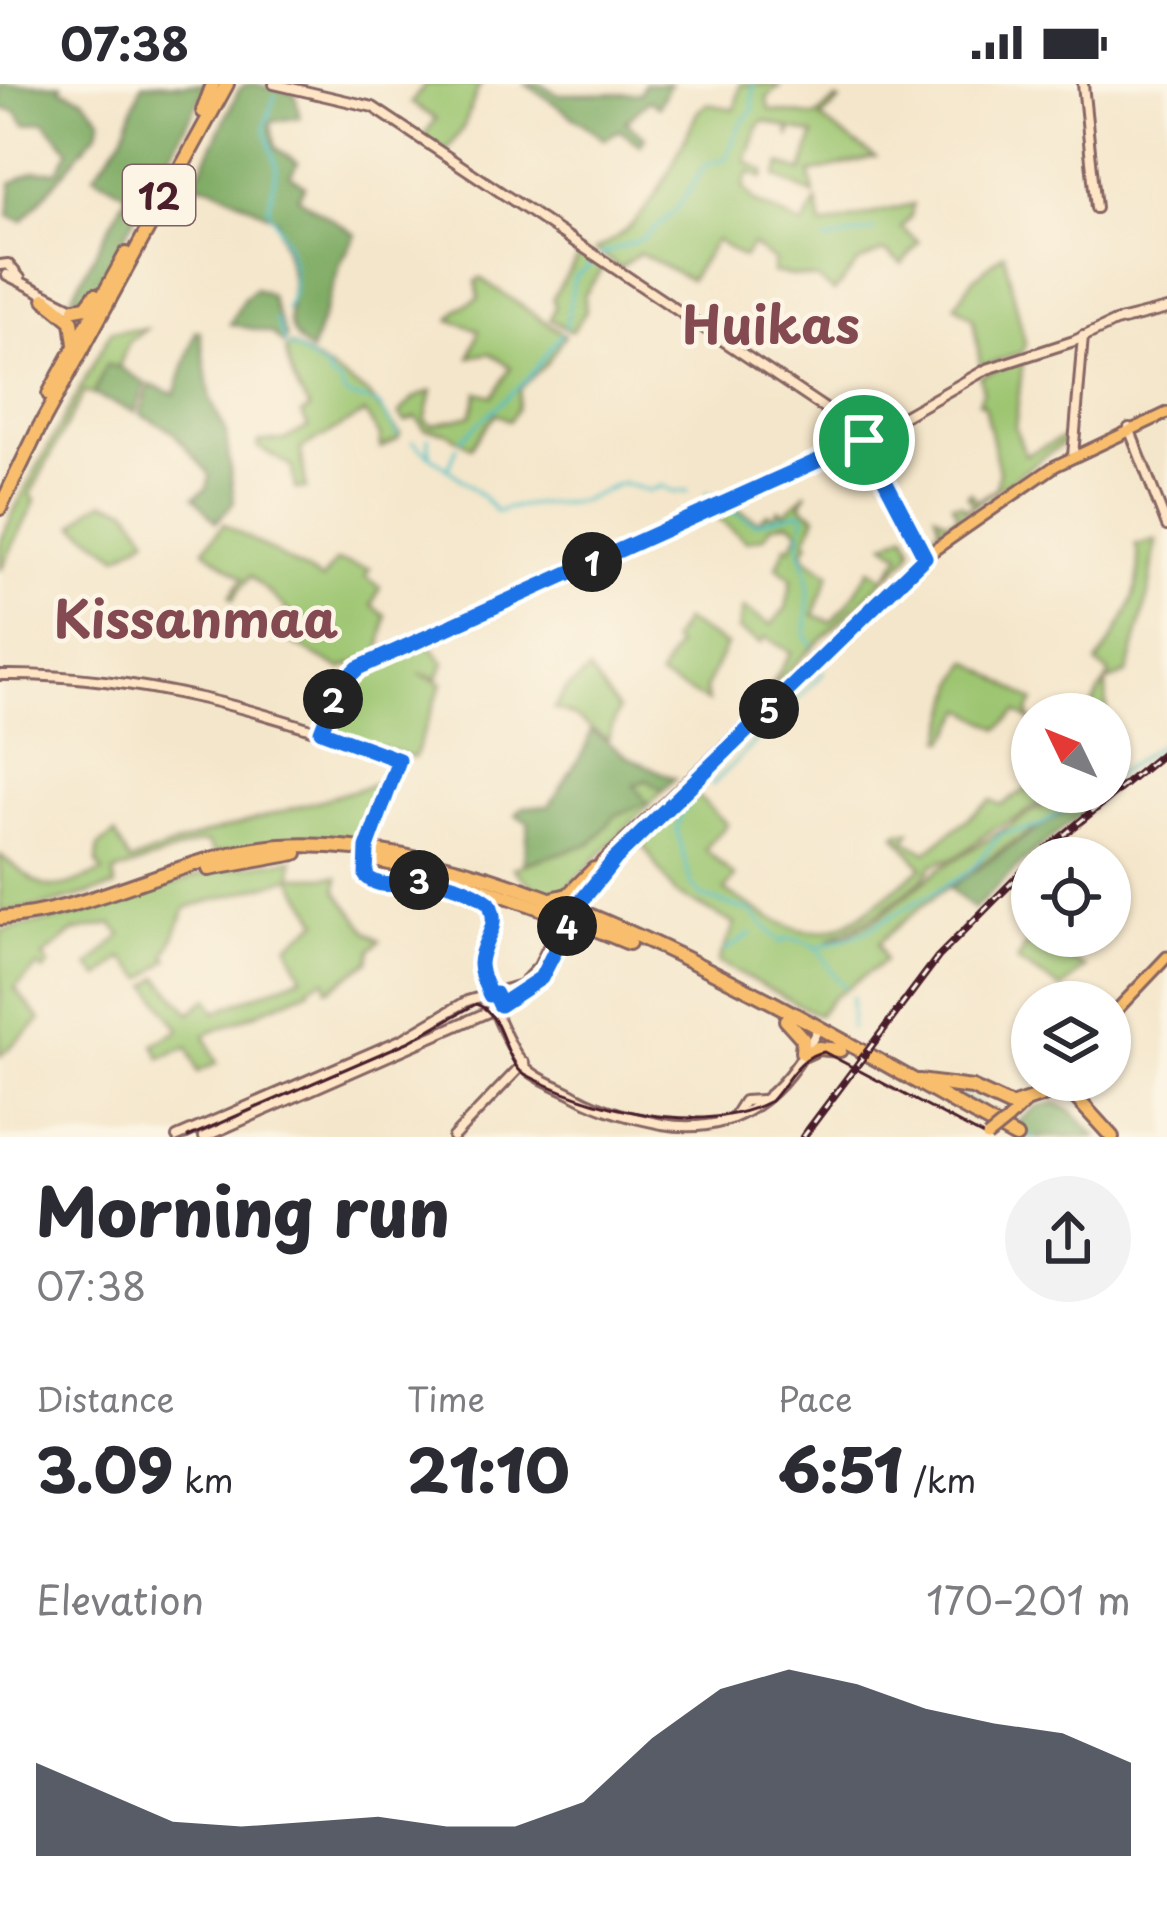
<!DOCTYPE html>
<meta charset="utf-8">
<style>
:root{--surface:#fff;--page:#f2f2f3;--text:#2b2b33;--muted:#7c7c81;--accent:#111827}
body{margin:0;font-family:"Playpen Sans",sans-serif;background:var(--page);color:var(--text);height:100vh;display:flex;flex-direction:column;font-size:45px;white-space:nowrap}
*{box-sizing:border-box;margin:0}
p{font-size:39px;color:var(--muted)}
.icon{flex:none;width:66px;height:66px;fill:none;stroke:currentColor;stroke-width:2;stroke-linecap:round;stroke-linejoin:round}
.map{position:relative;height:1053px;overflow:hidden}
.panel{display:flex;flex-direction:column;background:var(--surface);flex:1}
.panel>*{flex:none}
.needle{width:78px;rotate:313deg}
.fabs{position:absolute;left:1011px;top:609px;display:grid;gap:24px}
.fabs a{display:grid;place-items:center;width:120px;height:120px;border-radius:50%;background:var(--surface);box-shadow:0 3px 9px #0004;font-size:60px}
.pin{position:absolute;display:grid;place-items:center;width:102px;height:102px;color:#fff;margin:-51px;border:6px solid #fff;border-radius:50%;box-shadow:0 3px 12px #0007}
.km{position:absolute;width:60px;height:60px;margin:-30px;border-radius:50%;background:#222;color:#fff;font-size:33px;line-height:60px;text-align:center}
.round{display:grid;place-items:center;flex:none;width:126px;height:126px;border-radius:63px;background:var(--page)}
.head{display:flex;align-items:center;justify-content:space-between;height:204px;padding:0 36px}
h1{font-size:66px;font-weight:800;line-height:90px}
.metrics{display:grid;grid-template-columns:repeat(3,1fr);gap:18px;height:204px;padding:12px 36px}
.metrics div{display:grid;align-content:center}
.metrics b{font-size:60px;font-weight:800}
.metrics small{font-size:33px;font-weight:400}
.metrics p{font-size:33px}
.chart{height:336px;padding:24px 36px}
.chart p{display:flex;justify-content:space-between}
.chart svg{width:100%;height:216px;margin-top:12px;fill:var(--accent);opacity:.7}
.status{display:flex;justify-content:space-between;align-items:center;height:84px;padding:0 60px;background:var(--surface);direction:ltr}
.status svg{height:33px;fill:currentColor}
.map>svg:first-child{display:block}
.green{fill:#9ec672;stroke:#74724e;stroke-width:3}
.forest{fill:#7eab64;stroke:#646548;stroke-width:3}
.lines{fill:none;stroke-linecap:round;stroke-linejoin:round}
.stream{stroke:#52c0c7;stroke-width:3}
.secondary-casing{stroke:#866563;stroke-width:14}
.primary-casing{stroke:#866563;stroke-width:15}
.highway-casing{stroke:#866563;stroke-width:18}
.secondary{stroke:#fde5c5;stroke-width:8}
.primary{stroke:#f9be6d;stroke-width:9}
.highway{stroke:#f9be6d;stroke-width:12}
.tram{stroke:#4a1f2b;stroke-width:3}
.rail-casing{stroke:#4a1f2b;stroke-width:8}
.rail{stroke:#fcf5e5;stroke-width:3;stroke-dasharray:9;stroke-linecap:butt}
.primary-bridge-casing{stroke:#866563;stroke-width:15;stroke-linecap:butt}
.primary-bridge{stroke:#f9be6d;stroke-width:9}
.route-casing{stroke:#fff;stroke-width:24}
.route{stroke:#1a73e8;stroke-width:15}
.labels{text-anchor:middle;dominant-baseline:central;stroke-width:9;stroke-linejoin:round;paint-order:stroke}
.shield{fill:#fcf5e5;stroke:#7f5f63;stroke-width:3}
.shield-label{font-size:36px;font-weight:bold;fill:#4a1f2b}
.district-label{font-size:51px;font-weight:bold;fill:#834a51;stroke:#fcf5e5}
</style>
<div class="status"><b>07:38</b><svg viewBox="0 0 49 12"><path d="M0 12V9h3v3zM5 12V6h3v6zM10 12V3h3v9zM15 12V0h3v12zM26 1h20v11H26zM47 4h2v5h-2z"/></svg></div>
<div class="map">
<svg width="1167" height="1053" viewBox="0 0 1167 1053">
<rect width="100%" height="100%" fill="#fcf5e5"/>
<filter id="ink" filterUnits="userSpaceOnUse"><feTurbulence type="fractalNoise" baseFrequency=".00833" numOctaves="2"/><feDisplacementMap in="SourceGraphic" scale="24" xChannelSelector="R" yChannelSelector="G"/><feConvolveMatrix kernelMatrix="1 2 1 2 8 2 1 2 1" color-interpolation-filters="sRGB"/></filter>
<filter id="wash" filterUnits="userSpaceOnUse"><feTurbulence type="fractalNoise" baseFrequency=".004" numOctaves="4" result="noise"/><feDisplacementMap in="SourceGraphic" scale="48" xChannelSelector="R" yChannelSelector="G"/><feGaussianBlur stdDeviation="2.7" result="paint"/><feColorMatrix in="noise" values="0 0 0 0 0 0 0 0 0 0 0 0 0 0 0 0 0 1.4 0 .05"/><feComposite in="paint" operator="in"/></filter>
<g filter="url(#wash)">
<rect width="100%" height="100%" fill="#f4e6ca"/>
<g class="green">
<path d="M426,0H480L463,44L447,67L423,53L436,35L411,19Z"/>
<path d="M740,0L780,2L767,14L769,26L816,33L836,16L840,17L821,35L875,73L810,89L814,111L776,93L781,80L802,88L814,51L792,45L789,53V44L765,37L759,41L746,77L765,88L763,94L749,88L743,103L755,118L803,142L817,118L822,142L913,120L911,132L901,144L919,158L902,180L884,167L858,179L834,208L817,195L772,189L774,177L752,161L743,174L716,156L690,196L640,169L620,184L595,166C652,140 672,80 698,27L707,20L735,25Z"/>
<path d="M582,167L604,183L584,211L586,227L572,248L550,235L555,223L553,213Z"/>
<path d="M1004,169L1025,259L1023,268L981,283L973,235L955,221L974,194Z"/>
<path d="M480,194L565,251L546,280L520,305L517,325L509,337L496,329L471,363L446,348L425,345L416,333L405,338L399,330L414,314L432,307L425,336L432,341L471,331L478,308L493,312L511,283L490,269L470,273L479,246L450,236L460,224L479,214L476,197Z"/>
<path d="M146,245L129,257L119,283L106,281L94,311L84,308L30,411L35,416L33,422L0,487V459L16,423L111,247Z"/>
<path d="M291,261L368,310L400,350L398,355L381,364L380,352L365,329L301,365L306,405H295L292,383L258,363L259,358L284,356L308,343L302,330L310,325C297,305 289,291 286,266Z"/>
<path d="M1023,276L1015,343L1025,371L1067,352L1065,358L923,457L940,443L936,430L948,437L958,430L952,420H962L966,425L973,420L967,411L970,408L977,417L996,404L999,387L984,321L979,318L983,307L980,292Z"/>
<path d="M807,408L801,421L816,432L806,455L809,458L804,466L807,474L830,489L814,531L831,538L848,520L870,485L885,494L901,470L886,459L906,449L912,464L909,472L745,628L773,598L791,569L766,553L761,559L738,546L743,524L771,541L786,524L792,495L777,483L786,461L790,464L800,447L789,438L771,442L764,453L747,457L710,429L729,420L758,437L768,429L774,432L779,425L785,429Z"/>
<path d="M104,418L128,424L148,453L119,472L75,441L92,424Z"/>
<path d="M224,440L322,496L336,477L370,485L365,492L380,503L372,521L386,531L380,569L341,585L274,549L287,525L250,492L233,515L230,512L243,494L204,465Z"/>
<path d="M1156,456L1149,508L1127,590L1106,598L1107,630H1087L1110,590L1097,580C1120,544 1148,505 1136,461Z"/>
<path d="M684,537L726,561L705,605L708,618L659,593L676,562L671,557Z"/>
<path d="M428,559L444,579L438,594L419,590L442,599L414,674L328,646C332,592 381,573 428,559Z"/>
<path d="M969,577L1034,617L1028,628L1032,638L1017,628L999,645L965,625L946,657L943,655L957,599Z"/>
<path d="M589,587L618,626L608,655C587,644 578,630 554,625L565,607Z"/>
<path d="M647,695L663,707L563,808C542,811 527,799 513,784L592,759L616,731L646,718L633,702Z"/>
<path d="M379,699L356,761C307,755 263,761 214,769L208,759H198L114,789L115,803L48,821L0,828V771C49,808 43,812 103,788L97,779L98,763L115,750L130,778L202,751Z"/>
<path d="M1032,702V708H1056L1019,733L994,744L960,771L932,781L924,794L881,828L828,856L849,850L884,830L938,786L1063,709L1094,708C1020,754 943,799 879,859L885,877L832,914L818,931L718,878L735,840L675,809L642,760L691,711L698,713L727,740L705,765L735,793L725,806C825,874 836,852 922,783L895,750L900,754L898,748L911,747L905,756L926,768L991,716L1001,721Z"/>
<path d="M293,775L292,793H338L337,807L367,847L380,857L371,866L369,877L331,904L327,905L325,895L309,902L310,906L205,951L217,979L198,988L188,963L160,974L154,960L180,946L149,902L159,893L190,929L208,914L215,928L302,892L288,861L319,837L291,794L186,824L166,872L169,875L145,895L123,874L100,894L89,882L122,851L112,840L73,848L43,873L49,881L43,887L38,882L15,905L41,936L0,972V847L81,830L215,786Z"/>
<path d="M1031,853L1085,884L1062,905L1017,877Z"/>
</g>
<g class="forest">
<path d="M0,0H62L61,5L83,14L101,34L98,47L23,137L9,132L12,99L34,87H57L69,66L44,37L25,40L16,27L0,24Z"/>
<path d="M142,0H208L160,90L146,102L137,119L135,133L93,210L80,216L71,214L127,110L94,91L122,53Z"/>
<path d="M254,0L295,10L300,33L270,38L276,64L298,79L290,91L305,102L298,113L356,151L341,178L311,268C274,241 296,225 291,191C288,172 280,154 277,135L211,102L194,100L239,6L244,1Z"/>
<path d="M526,0H542L557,10L640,9L644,0H670L659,22L648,17L625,38L645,53L640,61L619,46L605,55Z"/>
<path d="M255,205L270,211L286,254L284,261L272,249L230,240L243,216Z"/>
<path d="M196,247H200L211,316L226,349L234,418L216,438L194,413L207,404L210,391L171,346L140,330L150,301L175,310Z"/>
<path d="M106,281L119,283L146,300L135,328L94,311Z"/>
<path d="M591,646L627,672L675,695L663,707L647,696L634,701L647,719L616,731L592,759L523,780L529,739L516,731L523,723L549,722L586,663Z"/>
<path d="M1093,708H1108L1025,776L974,825L949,804Z"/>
<path d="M1056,1019L1073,1028L1097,1053H1030L1012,1044L1037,1022Z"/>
</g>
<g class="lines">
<g class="stream">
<path d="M275,11L265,44L277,83L268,126C287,152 304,196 286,225"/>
<path d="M825,158L874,146"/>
<path d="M601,171L644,154L676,126L706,80L727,74L738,44L753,26V0"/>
<path d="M276,235L285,259"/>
<path d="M566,243L574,194L595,177"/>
<path d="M288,265L293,263L329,288L330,295L339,297L346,312L369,317"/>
<path d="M373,320L379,322L398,351"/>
<path d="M428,354L430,370"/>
<path d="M461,355L528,295L561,250"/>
<path d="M413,357C434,377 482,407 496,428C524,418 546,421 575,418C590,416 607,404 622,399L649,407L662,402L674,408L688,407"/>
<path d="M448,386L457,363"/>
<path d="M706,409L713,412"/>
<path d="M727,425L755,439L801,428L805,432L803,440"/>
<path d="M801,446C797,472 805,471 808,493C810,513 808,533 806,553L812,561"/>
<path d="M1110,695L1167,656"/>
<path d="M712,701L824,588"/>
<path d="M693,715L680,731L677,746L691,800L703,813L752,828L781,859L787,854C834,861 816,877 845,903"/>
<path d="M819,863L864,848L968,789L1001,750L1038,743L1091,708"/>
<path d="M725,867L751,850"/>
<path d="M851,944L852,913"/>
<path d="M950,1008L981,1023"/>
<path d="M1031,1053H1035"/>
</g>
</g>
</g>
<g filter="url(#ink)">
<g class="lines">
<g class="secondary-casing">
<g id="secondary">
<path d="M274,0L373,23L854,344L925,473"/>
<path d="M1083,0L1096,124"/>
<path d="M0,181L8,180L20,194"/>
<path d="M7,191L75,225"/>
<path d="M1129,344L1167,442"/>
<path d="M1073,372L1083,252"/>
<path d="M0,591C138,589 272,628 399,676L367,764V794C392,812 453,781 488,819C507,839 482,857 480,878C479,897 509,962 522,979C533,995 559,1002 576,1012C603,1027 632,1034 662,1040C738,1053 785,1010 818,945"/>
<path d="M321,647L338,603L358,584L857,359L987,285L1074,257L1115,238L1167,225"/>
<path d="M737,1028L744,1017L761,1016"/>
<path d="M177,1053L403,955L467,917L521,901L539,882L563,831"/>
<path d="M204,1053L488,928L537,898L557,863"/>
<path d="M453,1053L524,979"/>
</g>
</g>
<g class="primary-casing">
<g id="primary">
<path d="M593,787L931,468L1055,382L1167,329"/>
<path d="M574,829L615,775L726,667"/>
<path d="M1110,933L1167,873"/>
<path d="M1008,1036L1050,996"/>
</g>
</g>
<g class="highway-casing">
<g id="highway">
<path d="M203,27L213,0"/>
<path d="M45,215L72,237L75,260"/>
<path d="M75,225L86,223L95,211"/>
<path d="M49,310L126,170"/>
<path d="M0,424L39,344L227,0"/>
<path d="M375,776C464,795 546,824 629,859"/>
<path d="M209,785L296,769"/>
<path d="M547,816L568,811L594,785"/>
<path d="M0,834C98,827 184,769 281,762C507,747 820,947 1016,1053"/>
<path d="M556,867L570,848L586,843"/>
<path d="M786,936L803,955L802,968"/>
<path d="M805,970L818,964L840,966"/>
<path d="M1060,996L1112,1053"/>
<path d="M919,997L972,1004L1011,1022L1058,1006L1076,1013"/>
</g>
</g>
<use href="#secondary" class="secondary"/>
<use href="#primary" class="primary"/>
<use href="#highway" class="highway"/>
<path class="tram" d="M188,1053L410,957L476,920C503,929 502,969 521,988C590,1026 702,1053 771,1017C787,1000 799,971 824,968L985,1053"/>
<g class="rail-casing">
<g id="rail">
<path d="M1036,774L1167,666"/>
<path d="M803,1053L938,873L1032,778"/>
</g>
</g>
<use href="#rail" class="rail"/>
<g class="primary-bridge-casing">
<path id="primary-bridge" d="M987,1053L1008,1036"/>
</g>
<use href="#primary-bridge" class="primary-bridge"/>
</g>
</g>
<g class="lines" filter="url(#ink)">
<g class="route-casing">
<path id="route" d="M864,356L925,473L615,775L579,820L541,894L500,921L495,910L490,911C486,902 480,891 480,880C481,855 502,845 489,819C472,806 445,796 423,796C402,797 383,808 366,792L367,764L399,676L321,647L338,603L358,584Z"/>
</g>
<use href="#route" class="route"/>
</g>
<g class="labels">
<rect class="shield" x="123" y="81" width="72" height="60" rx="9"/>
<g class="shield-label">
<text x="159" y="111">12</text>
</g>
<g class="district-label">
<text x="771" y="238">Huikas</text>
<text x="196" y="532">Kissanmaa</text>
</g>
</g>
</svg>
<div class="fabs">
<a><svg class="needle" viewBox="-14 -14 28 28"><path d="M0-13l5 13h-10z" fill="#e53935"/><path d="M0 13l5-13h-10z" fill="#7c7c81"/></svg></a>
<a><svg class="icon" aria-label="locate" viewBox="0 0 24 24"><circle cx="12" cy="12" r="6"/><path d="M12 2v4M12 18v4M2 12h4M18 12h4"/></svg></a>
<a><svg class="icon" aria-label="layers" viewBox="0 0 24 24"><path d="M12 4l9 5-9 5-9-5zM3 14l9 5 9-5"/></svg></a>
</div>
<div class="pin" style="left:864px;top:356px;background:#1e9e55"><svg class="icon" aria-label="arrive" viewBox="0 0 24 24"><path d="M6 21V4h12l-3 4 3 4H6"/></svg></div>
<b class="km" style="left:592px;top:478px">1</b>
<b class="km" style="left:333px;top:615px">2</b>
<b class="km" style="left:419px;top:796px">3</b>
<b class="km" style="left:567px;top:842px">4</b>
<b class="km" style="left:769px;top:625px">5</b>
</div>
<section class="panel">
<div class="head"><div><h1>Morning run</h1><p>07:38</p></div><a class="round"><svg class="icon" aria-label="share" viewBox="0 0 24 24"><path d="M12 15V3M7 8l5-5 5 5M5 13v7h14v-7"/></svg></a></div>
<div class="metrics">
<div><p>Distance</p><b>3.09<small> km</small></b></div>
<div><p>Time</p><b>21:10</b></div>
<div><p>Pace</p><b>6:51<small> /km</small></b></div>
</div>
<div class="chart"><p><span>Elevation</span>170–201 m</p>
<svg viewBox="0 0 160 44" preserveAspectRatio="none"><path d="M0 44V25L10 31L20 37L30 38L40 37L50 36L60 38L70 38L80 33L90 20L100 10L110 6L120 9L130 14L140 17L150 19L160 25V44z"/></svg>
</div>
</section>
